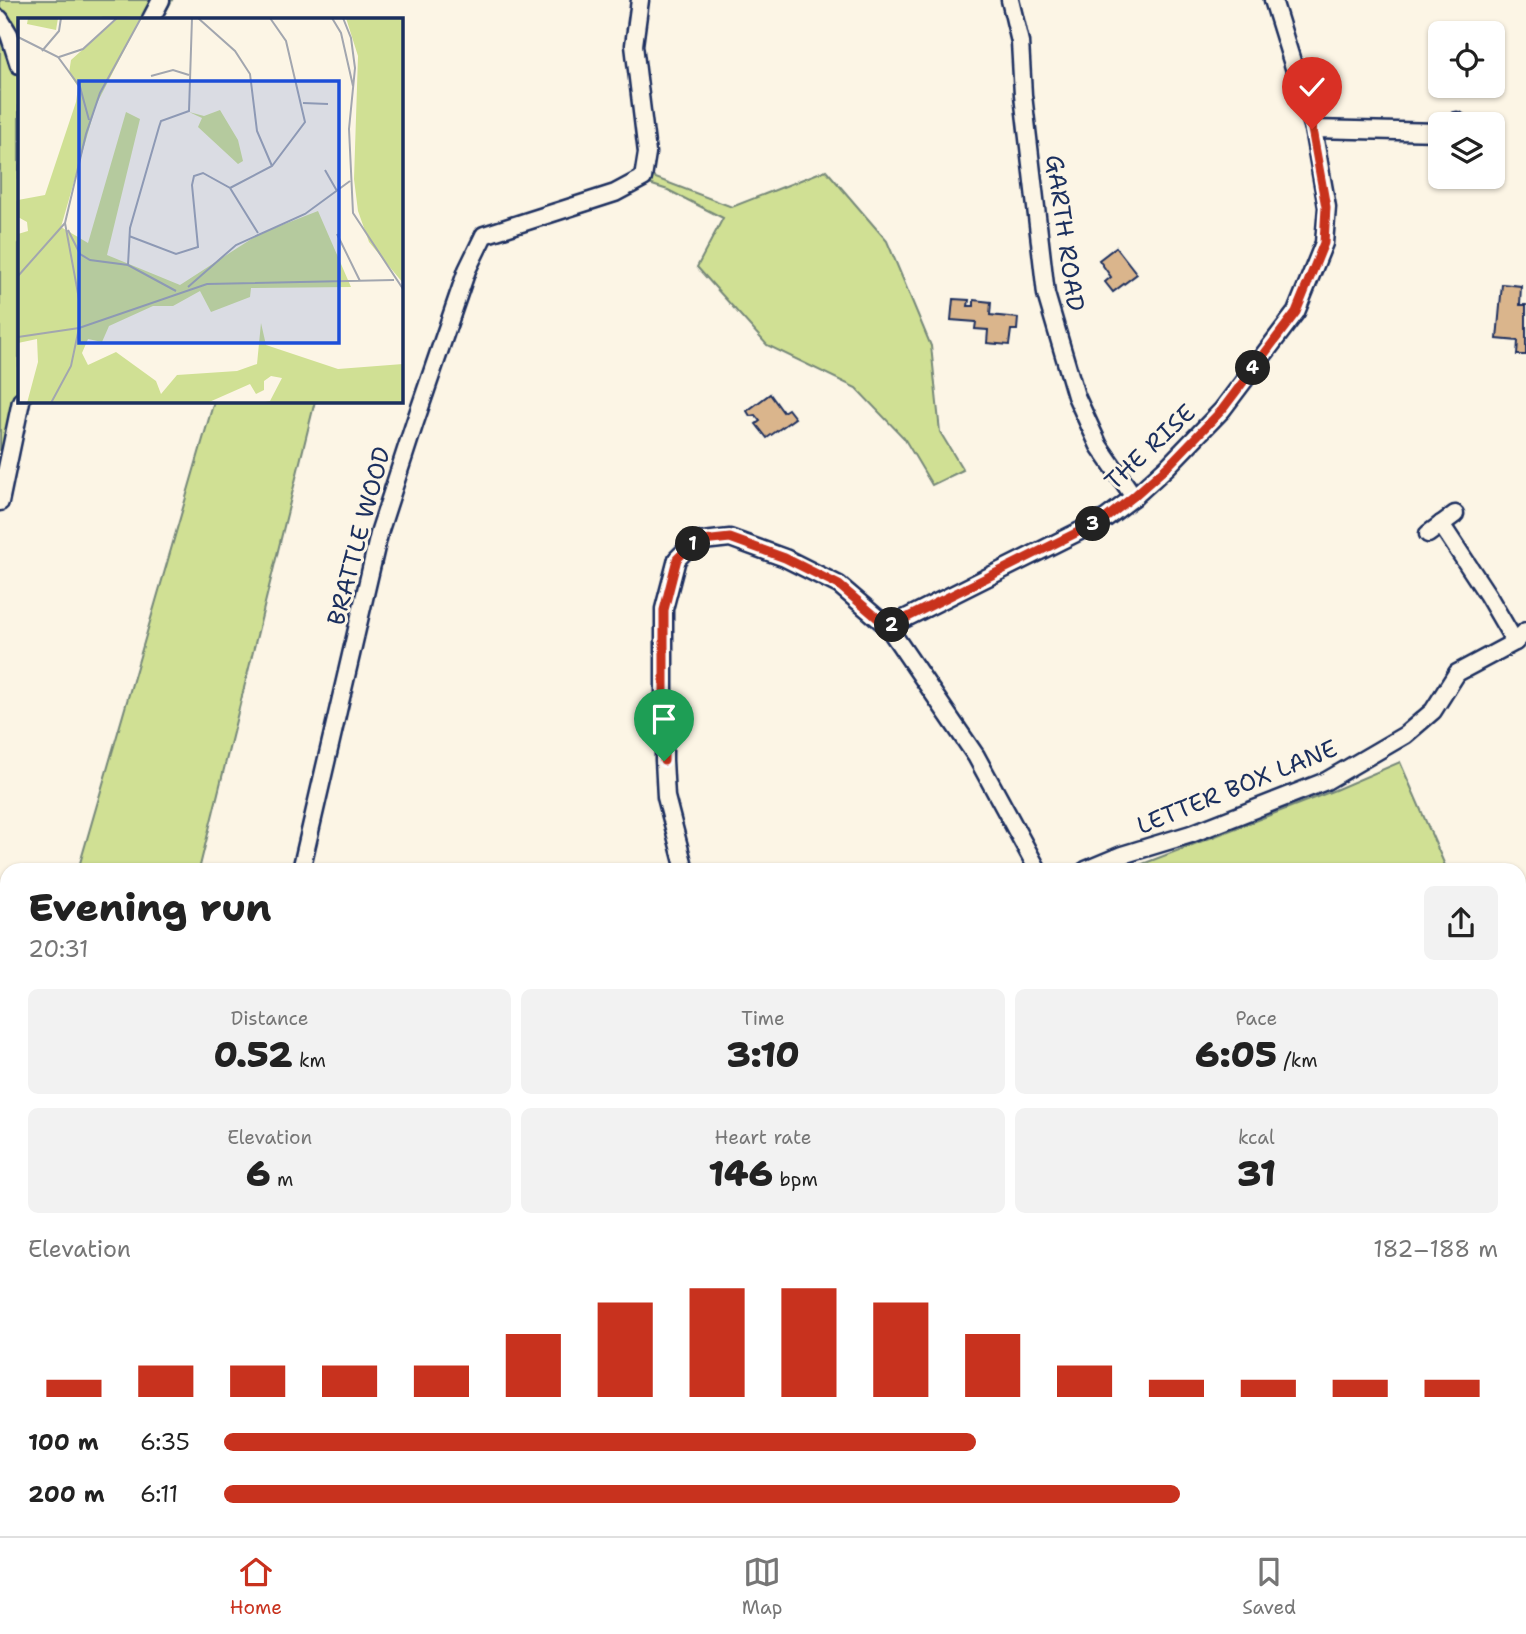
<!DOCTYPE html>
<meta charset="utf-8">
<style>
:root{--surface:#fff;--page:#f2f2f2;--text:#222;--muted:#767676;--line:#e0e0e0;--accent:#c8321e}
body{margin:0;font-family:"Shantell Sans",sans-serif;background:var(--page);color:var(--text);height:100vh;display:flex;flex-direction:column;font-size:26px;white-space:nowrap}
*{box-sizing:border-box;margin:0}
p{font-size:23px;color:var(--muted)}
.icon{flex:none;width:38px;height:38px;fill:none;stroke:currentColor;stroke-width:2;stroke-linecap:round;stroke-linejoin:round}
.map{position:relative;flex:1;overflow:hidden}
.panel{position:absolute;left:0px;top:863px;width:1526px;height:674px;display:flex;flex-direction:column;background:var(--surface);border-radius:21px 21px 0 0;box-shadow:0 2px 5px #0004}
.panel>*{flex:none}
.controls{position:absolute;left:1428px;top:21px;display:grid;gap:14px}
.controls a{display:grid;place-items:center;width:77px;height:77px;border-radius:10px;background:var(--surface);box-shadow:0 2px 5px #0004;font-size:35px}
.pin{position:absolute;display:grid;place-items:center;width:60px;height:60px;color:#fff;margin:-72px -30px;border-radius:50% 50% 50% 0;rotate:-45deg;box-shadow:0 0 7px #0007}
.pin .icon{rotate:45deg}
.km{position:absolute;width:35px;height:35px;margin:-18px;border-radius:50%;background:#222;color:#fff;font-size:19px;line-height:35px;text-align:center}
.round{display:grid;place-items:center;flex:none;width:74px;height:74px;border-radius:10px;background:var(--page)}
.head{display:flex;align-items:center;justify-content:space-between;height:119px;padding:0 28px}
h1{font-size:38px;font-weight:800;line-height:52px}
.figures{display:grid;grid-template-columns:repeat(3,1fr);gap:10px;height:119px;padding:7px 28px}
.figures div{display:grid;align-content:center;border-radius:10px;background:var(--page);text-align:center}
.figures b{font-size:35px;font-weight:800}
.figures small{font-size:19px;font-weight:400}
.figures p{font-size:19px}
.chart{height:196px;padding:14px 28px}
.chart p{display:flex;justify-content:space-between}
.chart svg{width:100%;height:126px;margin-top:7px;stroke:var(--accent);stroke-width:6}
ul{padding:0 28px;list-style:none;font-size:23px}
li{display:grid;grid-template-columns:112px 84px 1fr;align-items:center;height:52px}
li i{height:18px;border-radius:9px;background:var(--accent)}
.menu{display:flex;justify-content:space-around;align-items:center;height:98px;border-top:2px solid var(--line);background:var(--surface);font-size:19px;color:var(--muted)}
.menu a{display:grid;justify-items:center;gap:4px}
.menu .active{color:var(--accent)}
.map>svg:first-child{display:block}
.green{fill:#d0e094;stroke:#768879;stroke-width:2}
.building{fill:#dab58c;stroke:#1b2f5e;stroke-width:2}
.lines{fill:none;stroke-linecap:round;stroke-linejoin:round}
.street-casing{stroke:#1b2f5e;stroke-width:21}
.secondary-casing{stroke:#1b2f5e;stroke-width:26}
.street{stroke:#fcf5e5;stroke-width:16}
.secondary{stroke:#fcf5e5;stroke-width:21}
.route-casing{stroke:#fff;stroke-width:14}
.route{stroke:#c8321e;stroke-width:9}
.labels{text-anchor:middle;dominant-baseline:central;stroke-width:6;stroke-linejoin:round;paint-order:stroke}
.street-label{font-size:24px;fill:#1b2f5e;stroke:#fcf5e5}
.inset-road{fill:none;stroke:#a2a6af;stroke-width:2}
.view{fill:#1d4ed8;fill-opacity:0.15;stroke:#1d4ed8;stroke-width:3.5}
.inset-edge{fill:none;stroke:#1b2f5e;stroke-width:3.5}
</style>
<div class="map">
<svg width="1526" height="1536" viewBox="0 0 1526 1536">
<rect width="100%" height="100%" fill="#fcf5e5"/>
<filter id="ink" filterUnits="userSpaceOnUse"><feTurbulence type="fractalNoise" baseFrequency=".0143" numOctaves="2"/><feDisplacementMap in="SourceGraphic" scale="14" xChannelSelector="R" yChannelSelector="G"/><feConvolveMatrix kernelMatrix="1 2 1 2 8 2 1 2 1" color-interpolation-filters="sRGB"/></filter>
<g filter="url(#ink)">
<g class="green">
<path d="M0,0H172L162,19H19V401L0,484Z"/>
<path d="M826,170L887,241L931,346L940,432L963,470L932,485L904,438L856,388L767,345L697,267L723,218L668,190L646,183L648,175L732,207Z"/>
<path d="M214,401H315L199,870H78Z"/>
<path d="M1400,762L1447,870H1127L1335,790Z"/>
<path d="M0,920L7,924V1530H44L42,1536H0Z"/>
<path d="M1519,1035L1526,1051V1208H1519Z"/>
</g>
<g class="building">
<path d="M1116,247L1137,274L1113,292L1105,282L1111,277L1099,260Z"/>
<path d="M1502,284L1521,286L1520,305H1526V355H1517L1518,341L1497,339Z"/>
<path d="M953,299L969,300L968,306H974V300L991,302L990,315L1018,318L1017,330H1011L1009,345L987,343L988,330L975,329L976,322L951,320Z"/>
<path d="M770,394L783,412L788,409L795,418L767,438L756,424L760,421L755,415L750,416L747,411Z"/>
</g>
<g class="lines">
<g class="street-casing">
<g id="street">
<path d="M1010,0L1020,42L1023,95L1046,294L1076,396L1099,446L1134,497"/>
<path d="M0,19L9,34L19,65"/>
<path d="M151,19L161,0"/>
<path d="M1457,121V124"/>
<path d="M1313,129L1440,132"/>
<path d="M0,502L21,401"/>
<path d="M1441,524L1487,594L1515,642"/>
<path d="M1428,534L1455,514"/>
<path d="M888,627L1106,518L1134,497L1168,466L1222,410L1296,312L1324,243L1327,207L1313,129L1273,0"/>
<path d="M301,870L380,530L414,425L467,270L484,235L615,193L643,178L647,153L634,45L640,0"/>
<path d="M685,870L666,797L664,760V609L677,559L694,542L730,538L785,558L839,585L888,627L976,756L1038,870"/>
<path d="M1086,870L1122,855L1191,834L1326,781L1405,735L1433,711L1457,673L1515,642L1526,631"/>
<path d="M1519,912L1526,930"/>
<path d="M0,993L7,1006"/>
<path d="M0,1299L3,1349L0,1430"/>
</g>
</g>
<g class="secondary-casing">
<g id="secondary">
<path d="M1519,1172H1526"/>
<path d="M0,1448L7,1446"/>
</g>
</g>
<use href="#street" class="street"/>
<use href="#secondary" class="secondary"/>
</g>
</g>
<g class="lines" filter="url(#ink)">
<g class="route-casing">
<path id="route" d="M664,761V610L677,559L694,542L730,538L785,558L839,585L888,627L1106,518L1133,497L1168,466L1222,410L1296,312L1324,243L1326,207L1312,129"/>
</g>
<use href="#route" class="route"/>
</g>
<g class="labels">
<g class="street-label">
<text transform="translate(1065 233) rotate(82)">GARTH ROAD</text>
<text transform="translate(1150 447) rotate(-43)">THE RISE</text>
<text transform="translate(359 536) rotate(-75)">BRATTLE WOOD</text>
<text transform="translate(1237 787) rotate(-22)">LETTER BOX LANE</text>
</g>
</g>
<g transform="translate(18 18)">
<rect width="385" height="385" fill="#fcf5e5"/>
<path d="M10,0H40L38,12L9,6ZM100,0H123L78,87L43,209L70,225L108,94L122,101L89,237L162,267L241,216L300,193L333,269L233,270L232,279L193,294L182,273L155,288H135L91,308L84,324L70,321L64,335L70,347L98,334L138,363L143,376L159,357L219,353L239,346L243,305L248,327L320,351L385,346V385H242L252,383L264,360L253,358L246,363V372L238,376L232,366L189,385H9L20,344L19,321L0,325V216L10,213L9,204L0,199V182L27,177L58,84L60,69L51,55L53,42ZM328,0H385V265L351,224L340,193L336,161L340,38ZM202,92L220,122L225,143L220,146L180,109L184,100L171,94L186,98Z" fill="#d0e094"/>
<path class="inset-road" d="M180,0L217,33L232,56L239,113L254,148M314,0L323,15L335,68M325,0L333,20L337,50L331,111L335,195L385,271M0,19L40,39L62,69L71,102M24,33L41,13L43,0M41,39L65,31L99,0M133,58L155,52L171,57M285,85L310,86M307,152L319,173M212,170L254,148L287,104L268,23L252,0M50,212L62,236L72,242L110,247L158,273M319,216L342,263M111,218L158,236L180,229L174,167L176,158L185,155L212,170L240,215M110,247L112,210L141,109L143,103L171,93L174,0M0,258L47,205M170,269L218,227L287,196L332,163M0,319L61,310L189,266L376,262M33,385L53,348L61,310V281L47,205L68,116L82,75L123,0"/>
<path class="view" d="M61,63H321V325H61Z"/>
<rect width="385" height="385" class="inset-edge"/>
</g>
</svg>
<div class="controls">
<a><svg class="icon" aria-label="locate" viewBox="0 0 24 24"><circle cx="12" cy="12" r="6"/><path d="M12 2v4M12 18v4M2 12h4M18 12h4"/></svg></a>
<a><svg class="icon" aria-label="layers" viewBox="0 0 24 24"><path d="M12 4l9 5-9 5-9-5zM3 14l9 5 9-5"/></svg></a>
</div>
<div class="pin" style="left:664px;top:761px;background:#1e9e55"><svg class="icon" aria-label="arrive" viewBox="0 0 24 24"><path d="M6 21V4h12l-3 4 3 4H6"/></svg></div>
<div class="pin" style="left:1312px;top:129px;background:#d93025"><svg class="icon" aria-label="check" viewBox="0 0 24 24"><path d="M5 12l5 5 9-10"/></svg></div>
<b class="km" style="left:693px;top:544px">1</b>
<b class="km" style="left:892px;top:625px">2</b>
<b class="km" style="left:1093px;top:524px">3</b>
<b class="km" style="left:1253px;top:368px">4</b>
<section class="panel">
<div class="head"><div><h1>Evening run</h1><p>20:31</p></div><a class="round"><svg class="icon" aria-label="share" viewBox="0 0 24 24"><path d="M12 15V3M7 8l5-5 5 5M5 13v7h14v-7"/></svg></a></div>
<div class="figures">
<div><p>Distance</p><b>0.52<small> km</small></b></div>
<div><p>Time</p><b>3:10</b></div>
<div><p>Pace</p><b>6:05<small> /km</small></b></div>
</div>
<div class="figures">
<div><p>Elevation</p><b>6<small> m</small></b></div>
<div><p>Heart rate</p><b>146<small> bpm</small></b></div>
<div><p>kcal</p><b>31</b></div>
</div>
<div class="chart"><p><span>Elevation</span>182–188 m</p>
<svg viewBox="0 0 160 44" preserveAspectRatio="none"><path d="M5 44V38M15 44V33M25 44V33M35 44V33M45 44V33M55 44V22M65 44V11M75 44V6M85 44V6M95 44V11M105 44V22M115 44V33M125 44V38M135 44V38M145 44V38M155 44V38"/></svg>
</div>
<ul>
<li><b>100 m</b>6:35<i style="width:59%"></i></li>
<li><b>200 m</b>6:11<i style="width:75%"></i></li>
</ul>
</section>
</div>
<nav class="menu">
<a class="active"><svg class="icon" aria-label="home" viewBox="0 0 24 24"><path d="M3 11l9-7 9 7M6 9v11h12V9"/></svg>Home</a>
<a><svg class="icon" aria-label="map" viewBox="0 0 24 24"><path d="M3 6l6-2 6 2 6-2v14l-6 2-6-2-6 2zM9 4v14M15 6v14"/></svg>Map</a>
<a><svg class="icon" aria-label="saved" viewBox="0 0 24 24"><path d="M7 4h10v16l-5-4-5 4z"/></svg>Saved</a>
</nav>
